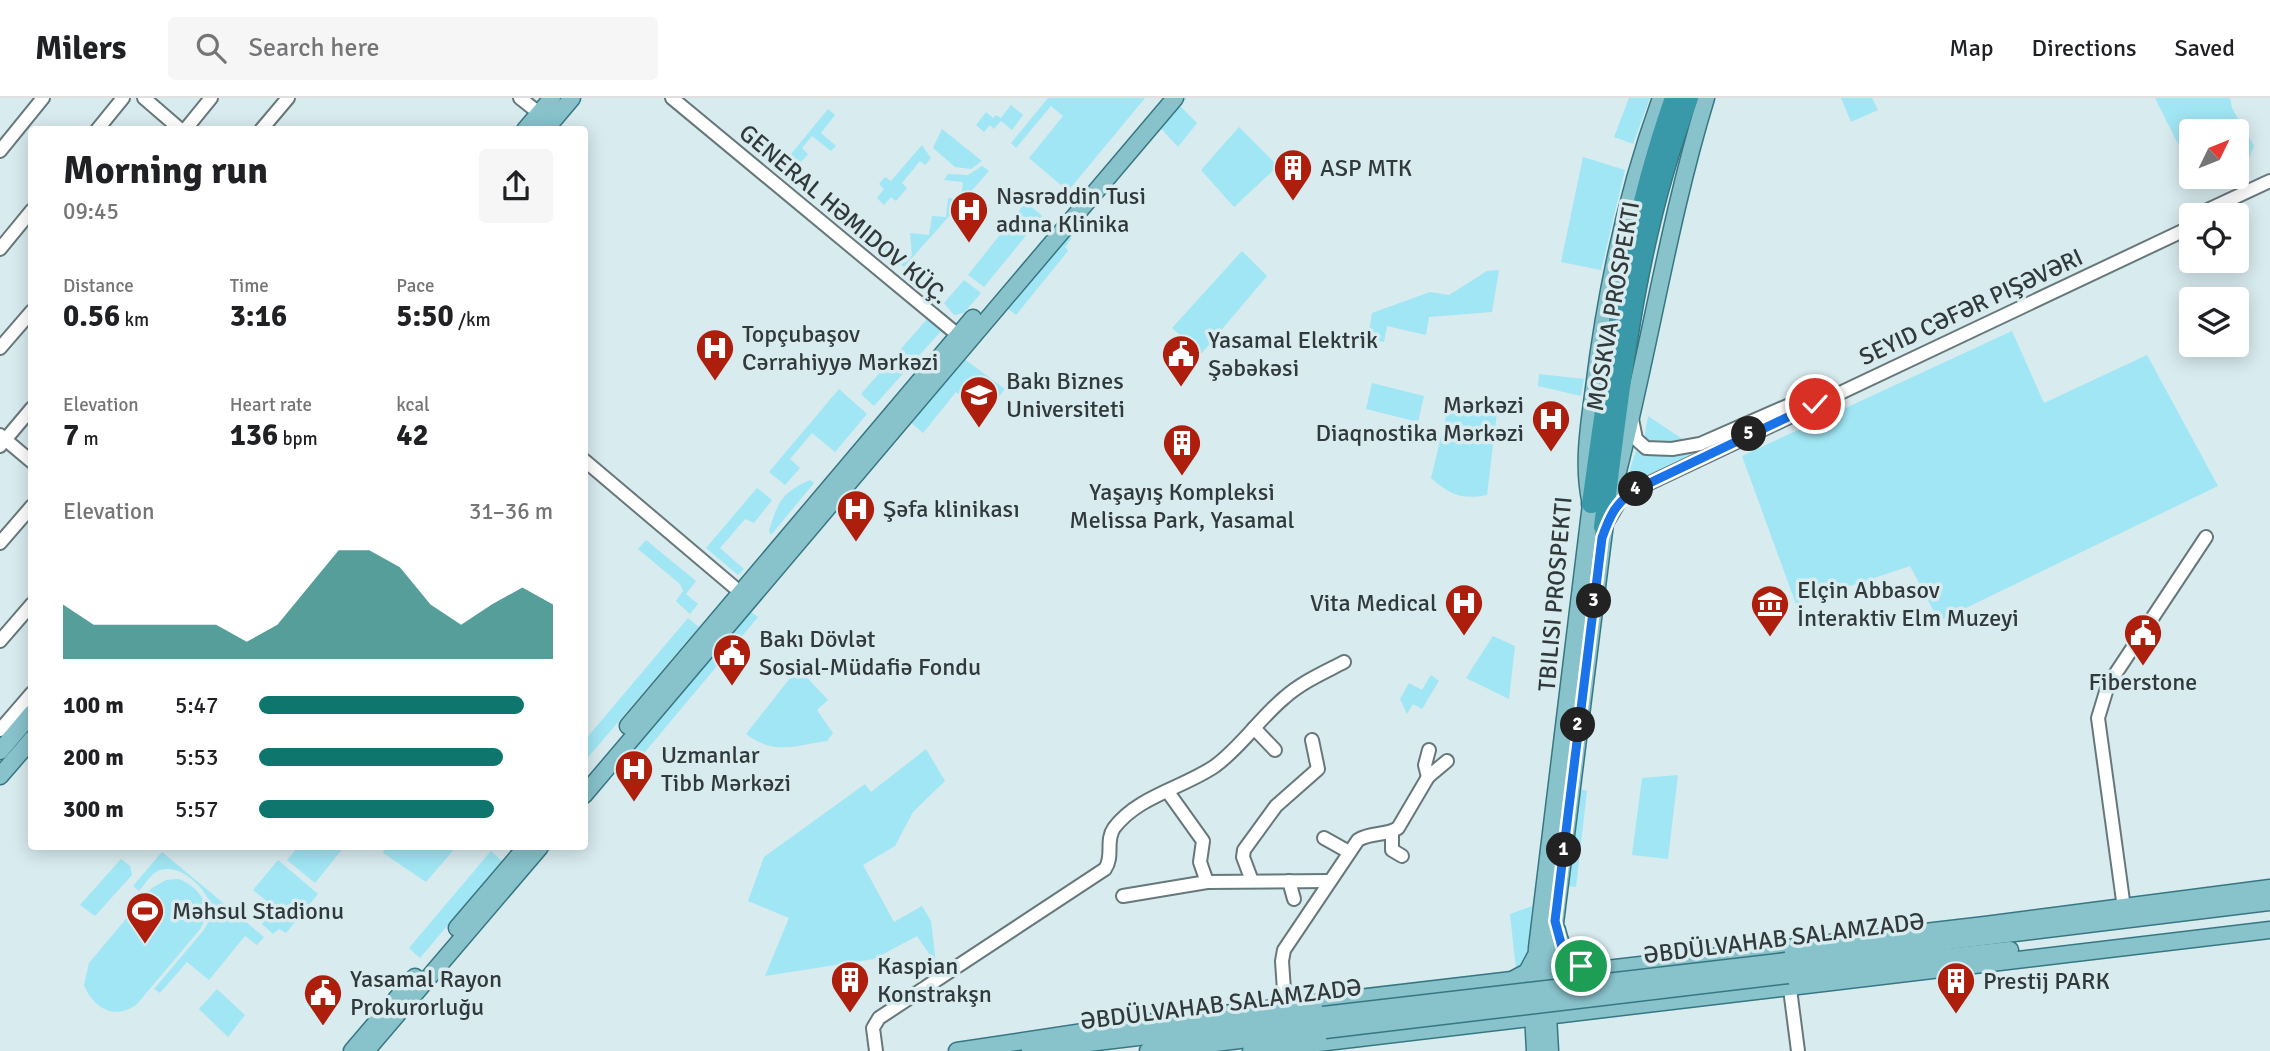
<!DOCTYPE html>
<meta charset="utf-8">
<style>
:root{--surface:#fff;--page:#f6f6f6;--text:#202124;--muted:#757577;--line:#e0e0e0;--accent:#0f766e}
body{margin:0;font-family:Signika,sans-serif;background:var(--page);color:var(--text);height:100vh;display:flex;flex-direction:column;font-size:26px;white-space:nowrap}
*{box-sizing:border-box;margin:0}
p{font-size:23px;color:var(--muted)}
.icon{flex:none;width:38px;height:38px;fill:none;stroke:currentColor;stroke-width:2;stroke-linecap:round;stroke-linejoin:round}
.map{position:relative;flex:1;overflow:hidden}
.drawer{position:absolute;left:28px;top:28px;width:560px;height:724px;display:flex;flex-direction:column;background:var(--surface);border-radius:7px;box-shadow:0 4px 18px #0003}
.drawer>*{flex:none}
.needle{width:46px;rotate:47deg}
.controls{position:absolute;left:2179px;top:21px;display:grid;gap:14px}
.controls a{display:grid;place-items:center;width:70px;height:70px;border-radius:7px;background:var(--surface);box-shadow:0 4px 18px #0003;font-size:35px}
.pin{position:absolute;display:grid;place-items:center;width:60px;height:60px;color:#fff;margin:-30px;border:4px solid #fff;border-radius:50%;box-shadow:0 2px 7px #0007}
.km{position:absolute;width:35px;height:35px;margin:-18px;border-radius:50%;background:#222;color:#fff;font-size:19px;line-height:35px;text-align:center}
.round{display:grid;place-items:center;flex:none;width:74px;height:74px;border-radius:7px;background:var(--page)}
.overview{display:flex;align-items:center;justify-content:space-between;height:119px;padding:0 35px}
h1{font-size:38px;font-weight:800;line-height:52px}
.stats{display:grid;grid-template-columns:repeat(3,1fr);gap:10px;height:119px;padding:7px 35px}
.stats div{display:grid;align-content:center}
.stats b{font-size:30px;font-weight:800}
.stats small{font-size:19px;font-weight:400}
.stats p{font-size:19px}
.chart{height:196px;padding:14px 35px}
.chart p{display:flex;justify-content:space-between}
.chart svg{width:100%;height:126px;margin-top:7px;fill:var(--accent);opacity:.7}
ul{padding:0 35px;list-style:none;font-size:23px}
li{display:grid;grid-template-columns:112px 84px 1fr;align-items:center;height:52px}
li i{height:18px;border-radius:9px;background:var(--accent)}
header{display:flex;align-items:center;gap:42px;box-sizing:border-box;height:98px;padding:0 35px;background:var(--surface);border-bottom:2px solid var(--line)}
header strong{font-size:33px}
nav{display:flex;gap:38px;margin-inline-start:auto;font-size:24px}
.search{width:490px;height:63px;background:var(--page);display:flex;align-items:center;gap:18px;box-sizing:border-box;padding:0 24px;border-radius:7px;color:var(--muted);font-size:26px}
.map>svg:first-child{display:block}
.green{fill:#a1e6f4}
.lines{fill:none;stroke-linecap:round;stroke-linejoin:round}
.minor-casing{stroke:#67787b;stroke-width:16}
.major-casing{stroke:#377782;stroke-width:19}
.highway-casing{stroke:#377782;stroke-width:21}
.minor{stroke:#fff;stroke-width:12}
.major{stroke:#88c2cb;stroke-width:16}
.highway{stroke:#3999a9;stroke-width:18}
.major-bridge-casing{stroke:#377782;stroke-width:19;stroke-linecap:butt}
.major-bridge{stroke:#88c2cb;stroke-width:16}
.route-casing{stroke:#fff;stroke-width:14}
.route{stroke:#1a73e8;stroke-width:9}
.labels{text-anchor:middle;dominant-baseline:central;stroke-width:7;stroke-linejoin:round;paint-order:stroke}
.poi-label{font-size:24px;fill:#32393a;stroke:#d8ebef;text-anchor:start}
.street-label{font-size:24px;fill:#32393a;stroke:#d8ebef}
</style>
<header>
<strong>Milers</strong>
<div class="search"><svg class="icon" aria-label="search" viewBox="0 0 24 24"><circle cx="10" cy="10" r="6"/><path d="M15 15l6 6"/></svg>Search here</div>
<nav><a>Map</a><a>Directions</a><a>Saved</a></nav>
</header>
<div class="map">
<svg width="2270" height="953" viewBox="0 0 2270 953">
<rect width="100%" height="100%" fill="#d8ebef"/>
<g class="green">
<path d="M1048,0H1145L1068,93L1029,60L1063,18L1051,8L1016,50L1011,45Z"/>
<path d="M1181,0H1187L1180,8L1197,25L1178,49L1157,26Z"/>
<path d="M1629,0H1650L1633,46L1614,39Z"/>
<path d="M1841,0H1872L1878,12L1851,24Z"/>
<path d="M2155,0H2230L2232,10L2254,48L2244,71L2237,69L2236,33H2191V56L2182,54Z"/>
<path d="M1011,7L1023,17L1012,32L1001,23L994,31L990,27L984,34L976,27L986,14L993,20L996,17L1001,20Z"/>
<path d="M828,11L835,17L821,35L836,48L831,53L812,38L802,50L808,56L788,79L784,76L791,66L787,61Z"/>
<path d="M1239,29L1278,68L1234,109L1201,72Z"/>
<path d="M942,31L982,63L971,71L955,69L933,50Z"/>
<path d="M922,47L931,60L925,67L920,63L902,85L907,90L896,103L891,99L884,107L877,100L884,91L879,86L885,79L891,83Z"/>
<path d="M1583,59L1625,72L1601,172L1561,164Z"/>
<path d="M982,68L989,73L904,169C878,150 854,128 831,107L848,104L850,124L869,122L872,142L890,140L893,160L912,158L910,135L929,137L932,118L946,119L948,100L961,101L963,84L944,82L948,76L968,77Z"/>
<path d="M1026,104L1042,118L984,189L968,177Z"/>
<path d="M1072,131L1071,141L1065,149L1068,153L1016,217L1004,208Z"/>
<path d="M1242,153L1267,178L1201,256L1172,230Z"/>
<path d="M1499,172L1492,214L1429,219L1426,237L1387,228L1384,244L1368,240L1372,215L1430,194L1449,197L1487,173Z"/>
<path d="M964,182L981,195L964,215L954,217L944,205Z"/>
<path d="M928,220L942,232L874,308L861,296Z"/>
<path d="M2012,233L2044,305L2147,257L2218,388L1939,523L1910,468L1796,506L1742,358Z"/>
<path d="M963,260L1005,291L985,316L956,294L923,335L909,323Z"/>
<path d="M1539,276L1584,281L1581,298L1538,288Z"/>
<path d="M1372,285L1424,298L1418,324L1366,311Z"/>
<path d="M839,291L867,316L835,354L812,335L790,361L800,370L785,387L769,374Z"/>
<path d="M1450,302L1485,305L1497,314L1487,397C1462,402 1450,397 1431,380Z"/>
<path d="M1648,318L1687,344H1651L1644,341Z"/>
<path d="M1636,353L1652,357L1694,356L1624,390Z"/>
<path d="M810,382L814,385L771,437L769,433C778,404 781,395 810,382Z"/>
<path d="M757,390L772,402L754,425L745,421L720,450L744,471L738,477L706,450Z"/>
<path d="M646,442L696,483L686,496L698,506L690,516L676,503L683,493L680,486L638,451Z"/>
<path d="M748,512L758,519L634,667L624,659Z"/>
<path d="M688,520L699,529L585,663V642Z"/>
<path d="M1493,538L1515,548L1509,601L1466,580Z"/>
<path d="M798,570L828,602L817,612L833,635L827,643C795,648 773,657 746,636Z"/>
<path d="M1431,577L1439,583L1422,611L1413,606L1407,616L1400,601L1409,585L1422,592Z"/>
<path d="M926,651L945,683L913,714L895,748L863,767L894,824L922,808L931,823L936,866L917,838L874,861L765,878L789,820L748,803L764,759L865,686L871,694Z"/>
<path d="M1678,677L1668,761L1632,757L1642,680Z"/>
<path d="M1579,691L1587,693L1576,789L1567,788Z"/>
<path d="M298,749H344L315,785L287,762Z"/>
<path d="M385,749H456L426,784L383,755Z"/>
<path d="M491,753L502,763L420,860L409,850Z"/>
<path d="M162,754L264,839L257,847L245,838L209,882L187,864L160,895L154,891L203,833L214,815C210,795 182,763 158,773C151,776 144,787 139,793L133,788Z"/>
<path d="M121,761L130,768L132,777L95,818L80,807Z"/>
<path d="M278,762L318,796L286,835L279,831L273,836L262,826L274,809L253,792Z"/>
<path d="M179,781C200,790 212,807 201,830L137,906C115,923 93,910 84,887L89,865L152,790L166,782Z"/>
<path d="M1532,808L1528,858L1516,871L1510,816Z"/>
<path d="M217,891L245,917L228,939L199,911Z"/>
</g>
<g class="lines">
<g class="minor-casing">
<g id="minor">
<path d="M144,0L181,32"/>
<path d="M520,0L539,15"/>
<path d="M672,0L958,237"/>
<path d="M97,32L123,0"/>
<path d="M185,32L211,0"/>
<path d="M261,32L288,0"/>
<path d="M0,53L43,0"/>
<path d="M2197,117L2270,83"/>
<path d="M0,151L32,112"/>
<path d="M0,250L32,213"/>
<path d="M1632,321L1636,341L1646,350L1672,351L1700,346L1826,291"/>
<path d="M0,337L32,364"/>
<path d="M0,348L32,310"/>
<path d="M584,362L747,500"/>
<path d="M1608,423L1621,401L1637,391L2191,129"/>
<path d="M0,445L32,408"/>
<path d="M0,543L32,506"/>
<path d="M1254,630L1275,652"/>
<path d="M0,632L32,595"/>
<path d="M1429,652L1425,667L1428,679L1447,663"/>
<path d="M1168,694L1203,743L1200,764L1207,784"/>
<path d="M1392,734V752L1402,758"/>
<path d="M1324,740L1349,754"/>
<path d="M1252,783L1243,759L1244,752L1276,708L1318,671L1312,642"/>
<path d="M1289,783L1294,801"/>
<path d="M1123,798L1207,784L1330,783"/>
<path d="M2124,810L2098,620L2108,587L2206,439"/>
<path d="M1790,891L1798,953"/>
<path d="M1285,907L1282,863L1284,852L1358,742C1371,734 1386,738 1398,730L1428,679"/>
<path d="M876,953L873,930L879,920L1105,771C1114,758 1105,743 1114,730C1138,698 1183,690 1215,668C1241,649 1259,621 1284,600C1302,584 1323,575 1344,564"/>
</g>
</g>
<g class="major-casing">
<g id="major">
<path d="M525,32L552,0"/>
<path d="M545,32L572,0"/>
<path d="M1614,389C1648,260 1667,128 1706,0"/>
<path d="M628,628L973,220"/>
<path d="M0,653L32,615"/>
<path d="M0,678L32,641"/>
<path d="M584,697L1175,0"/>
<path d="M457,830L526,749"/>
<path d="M1557,832C1562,855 1574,869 1598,872L1985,827L2270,790"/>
<path d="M1786,863L2270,804"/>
<path d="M1788,877L2010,852"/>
<path d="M1030,952L1323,917"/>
<path d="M352,953L415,879"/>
<path d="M366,953L540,749"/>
<path d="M957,953L1129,927L1512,882L1527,874L1535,859"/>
<path d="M1148,953L1325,932"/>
<path d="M1251,953L2270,832"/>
<path d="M1535,953L1533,915L1537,850L1591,406C1582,368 1589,328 1594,290C1606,192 1627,93 1661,0"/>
<path d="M1550,953L1548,918L1551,857L1606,417"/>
</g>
</g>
<g class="highway-casing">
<g id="highway">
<path d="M1591,406C1610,268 1627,132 1674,0"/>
<path d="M1603,429C1621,284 1636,137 1689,0"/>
</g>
</g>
<use href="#minor" class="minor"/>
<use href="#major" class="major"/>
<use href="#highway" class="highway"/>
<g class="major-bridge-casing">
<g id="major-bridge">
<path d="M1323,917L1786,863"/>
<path d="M1325,932L1788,877"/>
</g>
</g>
<use href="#major-bridge" class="major-bridge"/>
</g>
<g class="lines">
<g class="route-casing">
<path id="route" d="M1581,868L1562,849L1555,823L1602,440C1610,417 1616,404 1637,391L1815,306"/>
</g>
<use href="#route" class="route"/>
</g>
<defs>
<g id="building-pin" transform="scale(2.0125)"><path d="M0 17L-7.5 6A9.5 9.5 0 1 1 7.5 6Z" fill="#ad1e0d" stroke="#d8ebef"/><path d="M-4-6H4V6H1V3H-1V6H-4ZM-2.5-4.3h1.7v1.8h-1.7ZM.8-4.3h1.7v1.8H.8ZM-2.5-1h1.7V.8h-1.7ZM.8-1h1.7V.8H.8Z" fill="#fff"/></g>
<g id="hospital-pin" transform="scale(2.0125)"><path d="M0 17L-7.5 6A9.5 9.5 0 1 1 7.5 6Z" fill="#ad1e0d" stroke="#d8ebef"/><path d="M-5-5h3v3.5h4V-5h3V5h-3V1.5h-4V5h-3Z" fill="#fff"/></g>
<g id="civic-pin" transform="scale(2.0125)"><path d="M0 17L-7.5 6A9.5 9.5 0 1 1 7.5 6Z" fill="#ad1e0d" stroke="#d8ebef"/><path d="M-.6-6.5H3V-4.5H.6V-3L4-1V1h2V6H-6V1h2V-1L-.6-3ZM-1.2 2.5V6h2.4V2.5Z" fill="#fff"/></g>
<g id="university-pin" transform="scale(2.0125)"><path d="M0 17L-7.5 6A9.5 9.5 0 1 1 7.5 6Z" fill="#ad1e0d" stroke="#d8ebef"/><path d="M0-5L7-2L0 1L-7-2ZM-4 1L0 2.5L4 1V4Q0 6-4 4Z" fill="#fff"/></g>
<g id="museum-pin" transform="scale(2.0125)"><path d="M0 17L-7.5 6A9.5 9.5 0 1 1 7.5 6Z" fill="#ad1e0d" stroke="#d8ebef"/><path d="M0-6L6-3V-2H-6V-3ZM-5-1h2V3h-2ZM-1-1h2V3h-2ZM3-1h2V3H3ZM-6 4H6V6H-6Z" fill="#fff"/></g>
<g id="stadium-pin" transform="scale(2.0125)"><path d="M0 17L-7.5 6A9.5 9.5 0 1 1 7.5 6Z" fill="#ad1e0d" stroke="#d8ebef"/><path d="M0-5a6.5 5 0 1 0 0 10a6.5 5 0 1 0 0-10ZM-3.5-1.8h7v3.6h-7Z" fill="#fff"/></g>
</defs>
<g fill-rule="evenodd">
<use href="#building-pin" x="1293" y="70"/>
<use href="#hospital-pin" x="969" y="112"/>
<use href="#hospital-pin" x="715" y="250"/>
<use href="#civic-pin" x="1181" y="256"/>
<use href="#university-pin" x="979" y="297"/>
<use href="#hospital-pin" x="1551" y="321"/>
<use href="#building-pin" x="1182" y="345"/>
<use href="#hospital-pin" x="856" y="411"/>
<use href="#hospital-pin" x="1464" y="505"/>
<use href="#museum-pin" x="1770" y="506"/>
<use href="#civic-pin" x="2143" y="535"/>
<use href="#civic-pin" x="732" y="555"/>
<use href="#hospital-pin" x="634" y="671"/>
<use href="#stadium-pin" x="145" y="813"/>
<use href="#building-pin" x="850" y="882"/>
<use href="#building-pin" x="1956" y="883"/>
<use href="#civic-pin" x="323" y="895"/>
</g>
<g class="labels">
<g class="poi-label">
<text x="1320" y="70">ASP MTK</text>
<text x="996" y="98">Nəsrəddin Tusi<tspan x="996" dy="28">adına Klinika</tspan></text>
<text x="742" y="236">Topçubaşov<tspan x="742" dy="28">Cərrahiyyə Mərkəzi</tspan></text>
<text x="1208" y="242">Yasamal Elektrik<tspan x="1208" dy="28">Şəbəkəsi</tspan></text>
<text x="1006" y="283">Bakı Biznes<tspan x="1006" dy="28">Universiteti</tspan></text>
<text x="1524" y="307" text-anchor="end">Mərkəzi<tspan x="1524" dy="28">Diaqnostika Mərkəzi</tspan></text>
<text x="1182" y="394" text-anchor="middle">Yaşayış Kompleksi<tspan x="1182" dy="28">Melissa Park, Yasamal</tspan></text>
<text x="883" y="411">Şəfa klinikası</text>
<text x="1797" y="492">Elçin Abbasov<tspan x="1797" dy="28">İnteraktiv Elm Muzeyi</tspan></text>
<text x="1437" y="505" text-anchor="end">Vita Medical</text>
<text x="759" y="541">Bakı Dövlət<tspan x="759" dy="28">Sosial-Müdafiə Fondu</tspan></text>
<text x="2143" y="584" text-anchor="middle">Fiberstone</text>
<text x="661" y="657">Uzmanlar<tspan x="661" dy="28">Tibb Mərkəzi</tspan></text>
<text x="172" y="813">Məhsul Stadionu</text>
<text x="877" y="868">Kaspian<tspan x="877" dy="28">Konstrakşn</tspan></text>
<text x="350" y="881">Yasamal Rayon<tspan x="350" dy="28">Prokurorluğu</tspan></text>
<text x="1983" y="883">Prestij PARK</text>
</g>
<g class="street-label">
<text transform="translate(844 116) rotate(40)">GENERAL HƏMIDOV KÜÇ.</text>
<text transform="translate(1613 208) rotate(-80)">MOSKVA PROSPEKTI</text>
<text transform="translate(1971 209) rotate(-25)">SEYID CƏFƏR PIŞƏVƏRI</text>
<text transform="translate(1555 496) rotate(-85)">TBILISI PROSPEKTI</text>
<text transform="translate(1784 840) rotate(-7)">ƏBDÜLVAHAB SALAMZADƏ</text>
<text transform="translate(1221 906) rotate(-7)">ƏBDÜLVAHAB SALAMZADƏ</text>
</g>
</g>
</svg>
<div class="controls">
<a><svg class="needle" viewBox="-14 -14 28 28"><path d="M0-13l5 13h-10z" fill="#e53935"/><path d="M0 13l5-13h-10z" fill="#757577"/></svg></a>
<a><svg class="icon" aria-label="locate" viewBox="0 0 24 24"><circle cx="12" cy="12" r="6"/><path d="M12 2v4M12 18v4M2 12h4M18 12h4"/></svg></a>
<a><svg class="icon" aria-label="layers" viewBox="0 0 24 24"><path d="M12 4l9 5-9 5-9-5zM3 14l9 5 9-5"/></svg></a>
</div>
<div class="pin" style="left:1581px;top:868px;background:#1e9e55"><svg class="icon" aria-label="arrive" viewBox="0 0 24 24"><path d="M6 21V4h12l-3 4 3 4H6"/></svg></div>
<div class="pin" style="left:1815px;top:306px;background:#d93025"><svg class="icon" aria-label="check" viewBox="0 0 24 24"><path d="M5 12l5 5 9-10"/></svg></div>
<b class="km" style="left:1564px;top:752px">1</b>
<b class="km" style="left:1578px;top:627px">2</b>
<b class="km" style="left:1594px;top:503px">3</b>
<b class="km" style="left:1636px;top:391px">4</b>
<b class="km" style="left:1749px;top:336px">5</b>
<section class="drawer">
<div class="overview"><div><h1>Morning run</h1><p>09:45</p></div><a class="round"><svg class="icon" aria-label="share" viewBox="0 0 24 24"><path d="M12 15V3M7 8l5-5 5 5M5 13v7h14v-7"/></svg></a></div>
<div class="stats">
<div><p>Distance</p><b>0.56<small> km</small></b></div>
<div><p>Time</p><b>3:16</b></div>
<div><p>Pace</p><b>5:50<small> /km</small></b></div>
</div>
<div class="stats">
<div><p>Elevation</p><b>7<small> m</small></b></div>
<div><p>Heart rate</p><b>136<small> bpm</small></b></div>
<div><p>kcal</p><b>42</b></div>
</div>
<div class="chart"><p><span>Elevation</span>31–36 m</p>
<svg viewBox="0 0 160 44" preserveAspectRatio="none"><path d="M0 44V25L10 32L20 32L30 32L40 32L50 32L60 38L70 32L80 19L90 6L100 6L110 12L120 25L130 32L140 25L150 19L160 25V44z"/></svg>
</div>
<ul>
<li><b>100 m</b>5:47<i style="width:90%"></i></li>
<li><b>200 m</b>5:53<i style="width:83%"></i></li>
<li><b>300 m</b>5:57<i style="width:80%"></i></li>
</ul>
</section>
</div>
